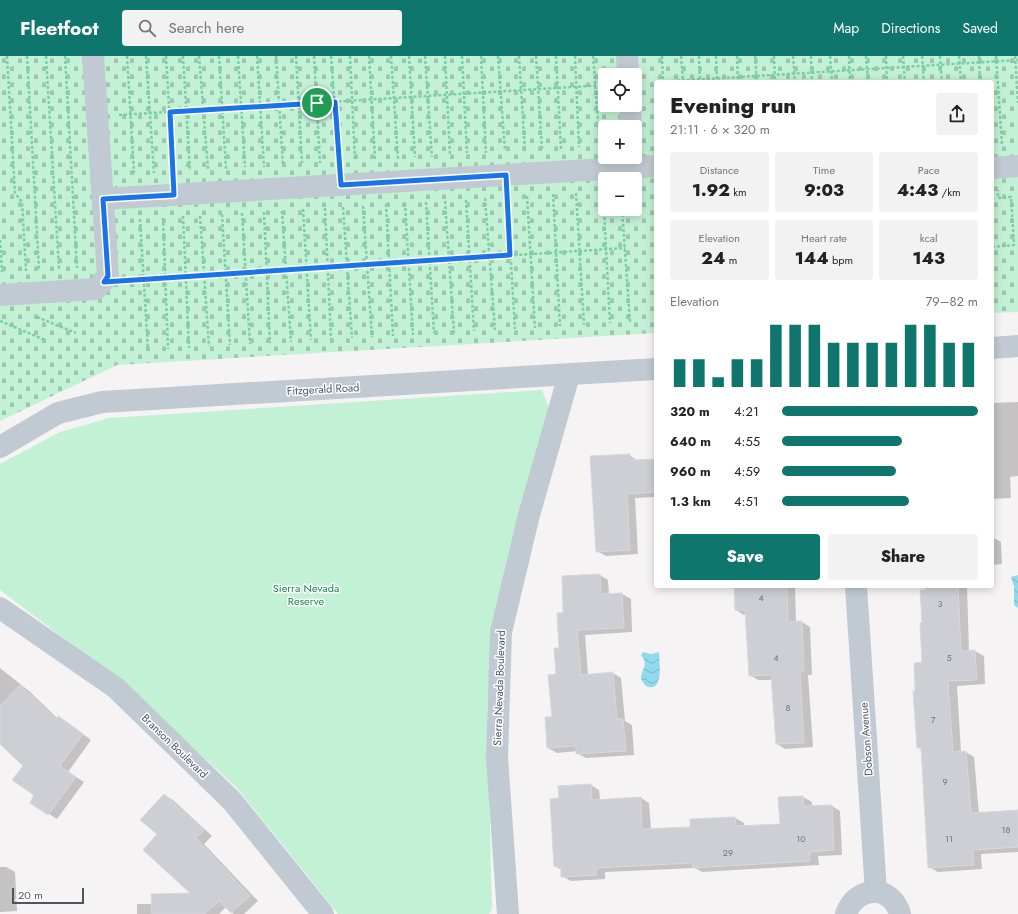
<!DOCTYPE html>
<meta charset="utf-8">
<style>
:root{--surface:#fff;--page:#f2f2f2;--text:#222;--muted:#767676;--accent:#0f766e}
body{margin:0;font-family:Jost,sans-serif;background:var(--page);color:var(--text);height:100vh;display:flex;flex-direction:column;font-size:15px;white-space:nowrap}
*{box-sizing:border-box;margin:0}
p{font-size:13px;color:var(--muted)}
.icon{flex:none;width:22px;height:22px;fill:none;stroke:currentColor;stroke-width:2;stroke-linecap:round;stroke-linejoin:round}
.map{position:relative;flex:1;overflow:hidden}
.side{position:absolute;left:654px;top:24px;width:340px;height:508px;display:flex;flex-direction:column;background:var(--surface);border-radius:4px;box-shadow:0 2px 10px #0003}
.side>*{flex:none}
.fabs{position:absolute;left:598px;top:12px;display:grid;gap:8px}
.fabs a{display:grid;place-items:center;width:44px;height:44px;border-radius:4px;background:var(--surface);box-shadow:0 2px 10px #0003;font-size:20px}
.scale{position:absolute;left:12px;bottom:10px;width:72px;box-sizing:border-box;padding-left:4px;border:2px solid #4a5661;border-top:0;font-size:11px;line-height:14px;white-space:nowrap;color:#4a5661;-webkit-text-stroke:3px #fff;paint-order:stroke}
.pin{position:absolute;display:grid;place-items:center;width:34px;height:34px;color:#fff;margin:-17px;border:2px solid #fff;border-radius:50%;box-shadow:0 1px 4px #0007}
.round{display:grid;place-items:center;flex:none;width:42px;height:42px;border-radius:4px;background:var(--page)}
.summary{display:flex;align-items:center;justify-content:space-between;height:68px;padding:0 16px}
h1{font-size:22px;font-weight:800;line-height:30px}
.metrics{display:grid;grid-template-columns:repeat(3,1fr);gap:6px;height:68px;padding:4px 16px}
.metrics div{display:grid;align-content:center;border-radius:4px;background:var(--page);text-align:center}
.metrics b{font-size:17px;font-weight:800}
.metrics small{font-size:11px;font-weight:400}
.metrics p{font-size:11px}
.chart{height:112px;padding:8px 16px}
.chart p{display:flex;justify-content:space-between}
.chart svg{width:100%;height:72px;margin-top:4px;stroke:var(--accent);stroke-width:6}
.cta{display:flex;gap:8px;margin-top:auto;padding:8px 16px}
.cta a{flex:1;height:46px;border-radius:4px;background:var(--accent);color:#fff;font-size:16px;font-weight:800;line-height:46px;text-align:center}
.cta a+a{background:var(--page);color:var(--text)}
ul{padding:0 16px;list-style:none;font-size:13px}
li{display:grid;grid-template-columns:64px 48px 1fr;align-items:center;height:30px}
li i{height:10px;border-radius:5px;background:var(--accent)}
header{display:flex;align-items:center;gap:24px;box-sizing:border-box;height:56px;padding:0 20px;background:var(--accent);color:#fff}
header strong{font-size:19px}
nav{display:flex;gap:22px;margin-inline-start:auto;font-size:14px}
.search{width:280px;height:36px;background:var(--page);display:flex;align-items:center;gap:10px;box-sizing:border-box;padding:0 14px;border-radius:4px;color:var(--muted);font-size:15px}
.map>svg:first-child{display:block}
.cemetery{fill:url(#cemetery-stones);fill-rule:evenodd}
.green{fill:#c3f1d5}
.water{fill:url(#water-waves)}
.shadow{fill:#0003}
.building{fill:#cdcfd5;stroke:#d7d9de}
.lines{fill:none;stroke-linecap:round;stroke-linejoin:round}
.path{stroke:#7ad0a6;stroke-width:2.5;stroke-dasharray:3 2;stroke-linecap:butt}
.minor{stroke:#c1cad2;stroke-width:22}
.route-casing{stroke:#fff;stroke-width:8}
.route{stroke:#1a73e8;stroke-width:5}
.labels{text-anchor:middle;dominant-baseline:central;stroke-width:3;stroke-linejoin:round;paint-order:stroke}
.number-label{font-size:9px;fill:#6b747e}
.street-label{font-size:11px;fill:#4a5661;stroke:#fff}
.park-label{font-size:11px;fill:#17864f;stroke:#fff}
</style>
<header>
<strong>Fleetfoot</strong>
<div class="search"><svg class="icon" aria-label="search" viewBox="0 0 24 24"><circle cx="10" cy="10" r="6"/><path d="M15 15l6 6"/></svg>Search here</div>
<nav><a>Map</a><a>Directions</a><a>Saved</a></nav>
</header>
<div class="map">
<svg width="1018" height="858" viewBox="0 0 1018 858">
<defs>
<pattern id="cemetery-stones" width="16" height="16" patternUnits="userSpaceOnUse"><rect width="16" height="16" fill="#c3f1d5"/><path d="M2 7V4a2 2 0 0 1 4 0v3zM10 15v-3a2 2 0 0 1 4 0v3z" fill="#a0c6b0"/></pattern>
<pattern id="water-waves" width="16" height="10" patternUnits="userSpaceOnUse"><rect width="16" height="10" fill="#90daee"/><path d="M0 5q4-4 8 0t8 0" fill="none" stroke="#78b4c4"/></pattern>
</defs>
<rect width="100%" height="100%" fill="#f5f3f3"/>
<path class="cemetery" d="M0,0H1018V256L992,257V26H656V277L117,309L0,365ZM605,19H635V49H605ZM605,71H635V101H605ZM605,123H635V153H605Z"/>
<path class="green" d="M542,334L551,357L493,564L487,654L492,853L489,858H338L236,731L120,625L0,534V408L60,376L109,362Z"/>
<g class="water">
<path d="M1018,519V552L1014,549V530L1011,521Z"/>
<path d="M643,596L651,598L659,596C659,605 664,634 649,631C645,630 642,626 641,622C642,612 649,608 641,599Z"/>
</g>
<g class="shadow">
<path d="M1018,346V420L1010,421L1011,442L992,443V347Z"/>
<path d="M629,399L638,405L656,404V441L635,442L638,498L606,500L597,495Z"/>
<path d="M992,481L1001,486L1002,508L992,509Z"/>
<path d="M600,519L608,524L609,539L622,538L631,543L632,576L585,579L588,619L613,617L621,622L625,665L632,669L634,699L586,702L577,697V695L557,697L548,692L553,662L565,558Z"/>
<path d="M735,530H795L796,566H802L810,571L812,619H808L813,691L785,693L777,688L773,624H758L750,619L747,558L744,559L736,554Z"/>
<path d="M926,530H967L969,596L975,595L984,600L985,628L957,630L961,696H966L974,701L979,758L1018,755V796L981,798L982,813L938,816L929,811L922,694L918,691L916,636L923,607V567Z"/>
<path d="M0,612L29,635L58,663L59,661L67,666L91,684L68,716L84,726L57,763L31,746L36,739L24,710L0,687Z"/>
<path d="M591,729L599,734L600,744L641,742L649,747L651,774L691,772L735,762L744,767V771L781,769L780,742L803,741L812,746V751L832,750L840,755L842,799L818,800L819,809L702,816L695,812L605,816V823L571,825L562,820V814L555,810L560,743Z"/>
<path d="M164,739L173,744L212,780L204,788L258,845L244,858H234L226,851L219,858H137V848H152L193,838L158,778Z"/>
<path d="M0,811H6L15,816L17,855L0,856Z"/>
</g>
<g class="building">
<path d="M630,398V404L656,403V436L627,438L630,494L596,496L590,400Z"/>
<path d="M600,518L601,538L622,537L624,572L577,574L581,619L613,616L617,663H623L626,695L576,698V690L547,692L545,661H552L548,619L556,618L554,592H559L557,557H563L562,520Z"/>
<path d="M734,530H787L788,566L802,565L804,615H800L804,687L776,688L771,619L749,620L745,554H735Z"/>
<path d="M925,530H958L961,595L975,594L977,624L948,625L953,696L966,695L971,757L1018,754V791L973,794L974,809L928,812L921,692H917L913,635H915L914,607L922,606L920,567L922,566L920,534H925Z"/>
<path d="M20,629L56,663L58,660L83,678L60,710L76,721L48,759L30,747L34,739L12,724L23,710L0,688V650Z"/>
<path d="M591,728L592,744L641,741L642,773L690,771V763L735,761L736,770L780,768L778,741L803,740L804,750L832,749L834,794L810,796V805L693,812L692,807L596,812L597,819L561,821V810L554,811L550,743L559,742L558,730Z"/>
<path d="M164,738L204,774L196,782L250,840L231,857L219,845L205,858H152L151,838L190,837L143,794L157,778L140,764Z"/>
</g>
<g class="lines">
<g class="path">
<path d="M7,0L15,137L22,146L26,215"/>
<path d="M27,0L39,213"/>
<path d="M46,0L59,213"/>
<path d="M65,0L77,212"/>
<path d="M127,0L134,117"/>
<path d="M146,0L154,117"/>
<path d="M166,0L173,115"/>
<path d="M183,0L190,115"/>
<path d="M199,0L208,113"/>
<path d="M219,0L226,113"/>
<path d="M238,0L245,111"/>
<path d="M257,0L264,111"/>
<path d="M276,0L283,109"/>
<path d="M296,0L302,107"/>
<path d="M314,0L320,107"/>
<path d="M331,0L339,105"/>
<path d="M350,0L355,105"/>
<path d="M369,0L375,103"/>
<path d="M391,0L398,103"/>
<path d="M409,0L415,101"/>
<path d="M425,0L432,101"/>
<path d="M445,0L450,99"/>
<path d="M462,0L467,97"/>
<path d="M481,0L486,97"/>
<path d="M498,0L505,95"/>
<path d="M519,0L525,95"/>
<path d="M536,0L542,93"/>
<path d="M556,0L561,93"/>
<path d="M575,0L579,91"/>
<path d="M593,0L600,91"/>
<path d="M662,0L663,25"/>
<path d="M681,0L683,25"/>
<path d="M699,0L700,26"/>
<path d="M716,0L717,26"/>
<path d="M737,0L738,26"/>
<path d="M755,0L757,26"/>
<path d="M774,0L775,26"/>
<path d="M793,0L795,26"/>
<path d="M811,0L812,26"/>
<path d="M830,0L832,26"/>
<path d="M849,0L850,26"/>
<path d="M866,0L868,26"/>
<path d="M886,0L887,26"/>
<path d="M903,0L905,26"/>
<path d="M922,0L924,26"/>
<path d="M940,0L942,26"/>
<path d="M959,0L961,26"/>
<path d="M979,0L980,26"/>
<path d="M996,0L1002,88"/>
<path d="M1015,0L1018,47"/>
<path d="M657,26L1018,4"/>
<path d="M119,59L605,29"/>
<path d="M603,136L610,267"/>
<path d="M576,137L584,269"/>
<path d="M553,138L560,270"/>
<path d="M527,140L535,272"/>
<path d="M507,141L515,273"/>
<path d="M485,142L495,274"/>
<path d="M466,144L474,275"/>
<path d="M445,145L454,277"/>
<path d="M426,146L434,277"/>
<path d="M405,147L413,279"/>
<path d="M386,148L393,280"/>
<path d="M363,150L372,281"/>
<path d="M343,151L352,282"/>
<path d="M325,152L331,283"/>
<path d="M303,153L311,284"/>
<path d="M622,153L630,266"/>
<path d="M282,155L291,286"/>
<path d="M264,156L270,287"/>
<path d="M242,157L250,288"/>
<path d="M222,158L230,289"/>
<path d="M183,160L189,292"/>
<path d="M200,160L209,290"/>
<path d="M163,162L168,293"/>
<path d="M140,163L148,294"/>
<path d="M0,184L2,216"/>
<path d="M992,191L1014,189L1011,141L998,142V134"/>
<path d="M130,224L625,192"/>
<path d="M37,261L76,277"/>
<path d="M0,265L45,284"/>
</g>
<g class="minor">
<path d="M627,0L628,19"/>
<path d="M630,49L631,71"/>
<path d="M992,112L1018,110"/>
<path d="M103,143L656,110"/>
<path d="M0,239L96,233L108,220L93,0"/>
<path d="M992,292L1018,290"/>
<path d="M0,391L58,357L102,346L656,313"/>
<path d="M856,530L876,836"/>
<path d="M0,552L116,632L232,745L323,858"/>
<path d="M508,858L497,701L501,576L529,459L569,319"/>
<path d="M846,858C856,829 892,828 900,858"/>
</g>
</g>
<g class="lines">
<g class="route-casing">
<path id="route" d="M335,46L341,129L506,119L510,199L104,226L108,220L103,143L174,139L170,56Z"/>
</g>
<use href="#route" class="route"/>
</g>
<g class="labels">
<g class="number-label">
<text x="761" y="541">4</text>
<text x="940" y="547">3</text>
<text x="776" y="601">4</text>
<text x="949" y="601">5</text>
<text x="788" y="651">8</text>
<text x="933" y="663">7</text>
<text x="945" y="725">9</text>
<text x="1006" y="773">18</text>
<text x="801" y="782">10</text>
<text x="949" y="782">11</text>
<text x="728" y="796">29</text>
</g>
<g class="street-label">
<text transform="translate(323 333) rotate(-3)">Fitzgerald Road</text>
<text transform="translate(499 632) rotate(-88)">Sierra Nevada Boulevard</text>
<text transform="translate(866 683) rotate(-94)">Dobson Avenue</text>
<text transform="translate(175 690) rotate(44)">Branson Boulevard</text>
</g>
<g class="park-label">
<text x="306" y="532">Sierra Nevada<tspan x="306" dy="13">Reserve</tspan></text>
</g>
</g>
</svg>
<div class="fabs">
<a><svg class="icon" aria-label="locate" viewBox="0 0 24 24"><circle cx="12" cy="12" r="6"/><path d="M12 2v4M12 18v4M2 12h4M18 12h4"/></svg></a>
<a>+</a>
<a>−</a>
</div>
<div class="scale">20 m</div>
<div class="pin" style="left:317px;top:47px;background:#1e9e55"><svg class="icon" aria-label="arrive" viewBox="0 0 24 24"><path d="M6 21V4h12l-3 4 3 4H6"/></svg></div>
<section class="side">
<div class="summary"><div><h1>Evening run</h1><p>21:11 · 6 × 320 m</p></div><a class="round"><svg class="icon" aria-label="share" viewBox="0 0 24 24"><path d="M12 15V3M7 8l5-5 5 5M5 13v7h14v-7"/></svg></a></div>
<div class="metrics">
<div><p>Distance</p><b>1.92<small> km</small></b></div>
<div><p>Time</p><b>9:03</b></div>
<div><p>Pace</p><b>4:43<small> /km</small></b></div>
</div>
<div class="metrics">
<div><p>Elevation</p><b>24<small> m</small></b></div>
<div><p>Heart rate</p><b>144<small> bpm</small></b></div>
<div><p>kcal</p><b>143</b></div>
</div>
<div class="chart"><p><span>Elevation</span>79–82 m</p>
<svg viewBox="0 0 160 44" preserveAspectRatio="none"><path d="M5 44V27M15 44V27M25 44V38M35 44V27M45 44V27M55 44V6M65 44V6M75 44V6M85 44V17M95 44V17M105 44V17M115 44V17M125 44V6M135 44V6M145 44V17M155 44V17"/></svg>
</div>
<ul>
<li><b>320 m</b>4:21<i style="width:100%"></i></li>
<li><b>640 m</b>4:55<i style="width:61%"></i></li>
<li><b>960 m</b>4:59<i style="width:58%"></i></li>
<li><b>1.3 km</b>4:51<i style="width:65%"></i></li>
</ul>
<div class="cta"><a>Save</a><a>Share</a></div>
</section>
</div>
